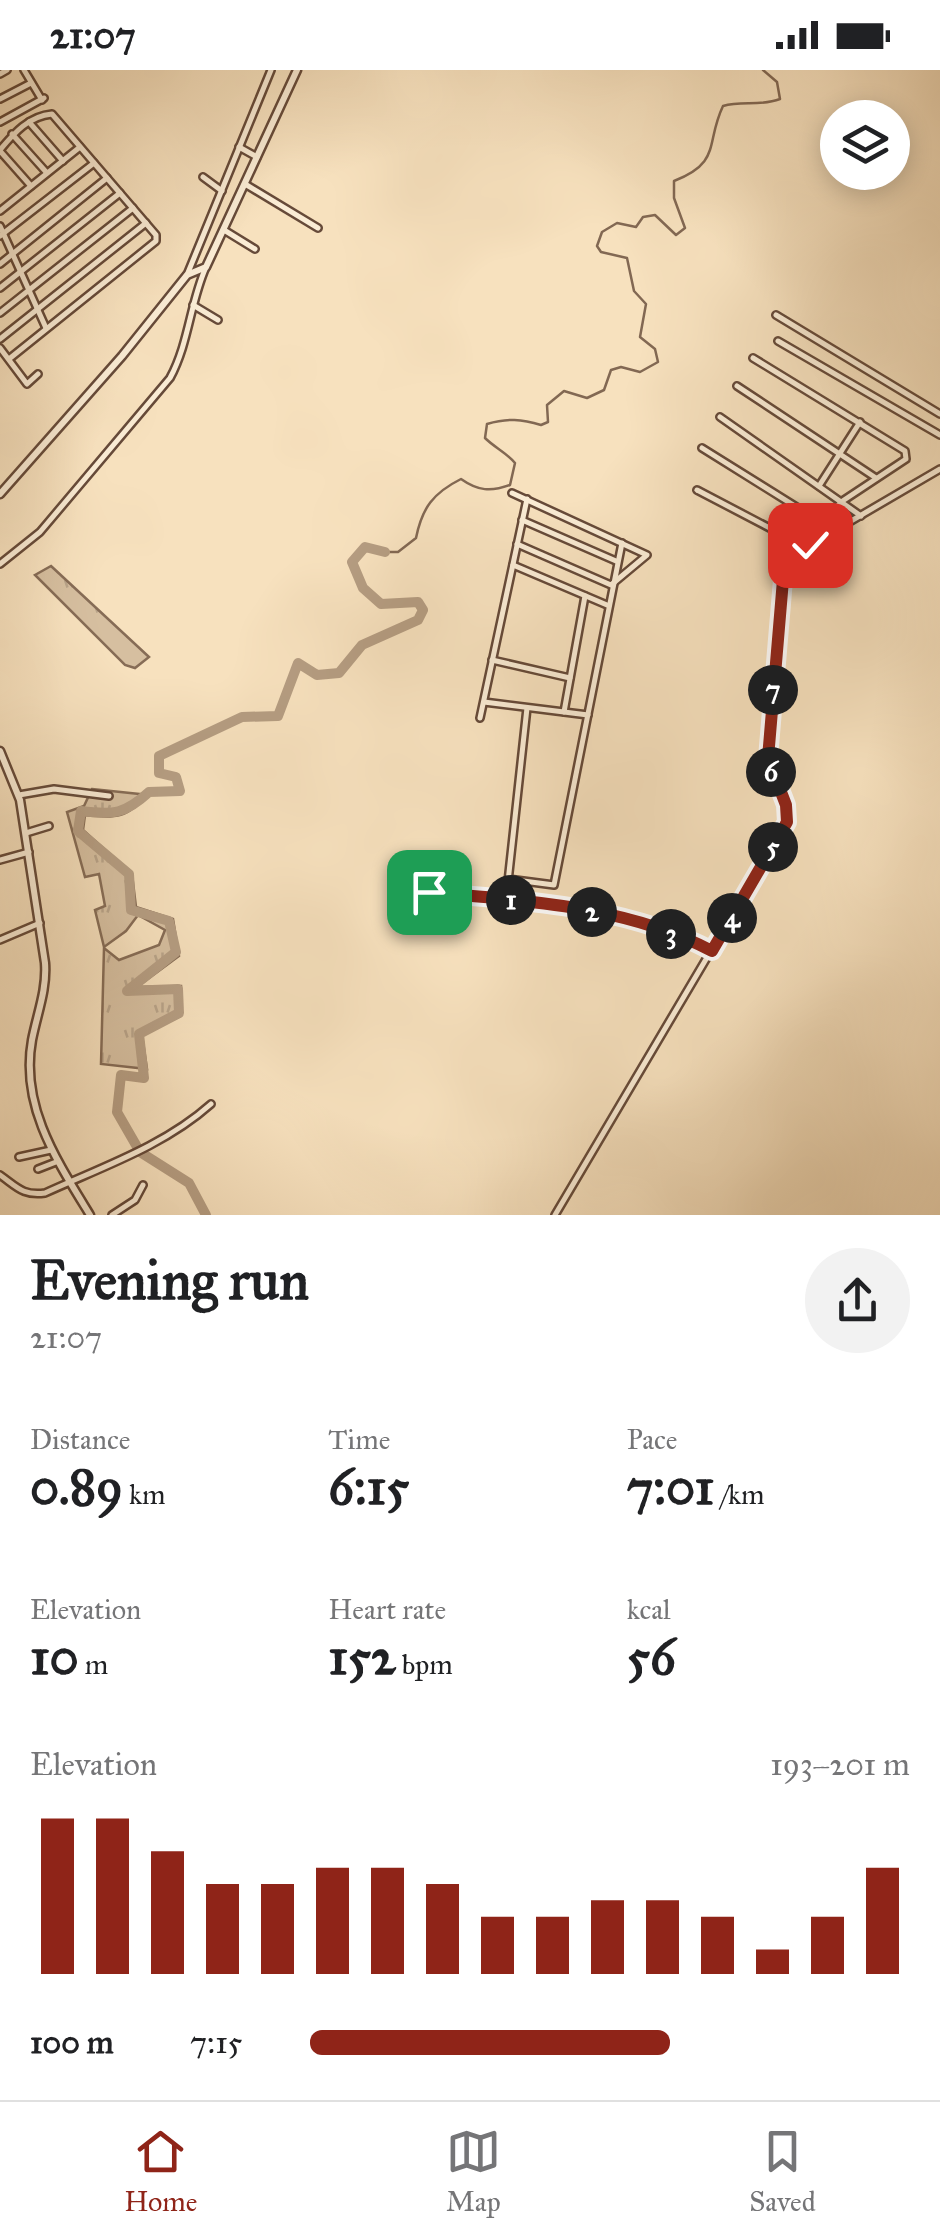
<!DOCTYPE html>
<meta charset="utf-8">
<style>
:root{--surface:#fff;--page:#f2f2f2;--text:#202124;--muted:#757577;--line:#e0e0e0;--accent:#8f2418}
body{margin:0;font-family:"IM FELL Great Primer",serif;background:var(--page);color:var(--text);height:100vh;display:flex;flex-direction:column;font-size:38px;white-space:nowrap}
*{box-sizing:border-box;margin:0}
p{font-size:32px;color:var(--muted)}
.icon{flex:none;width:55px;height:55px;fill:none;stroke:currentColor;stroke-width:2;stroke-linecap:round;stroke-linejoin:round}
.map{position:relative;height:1145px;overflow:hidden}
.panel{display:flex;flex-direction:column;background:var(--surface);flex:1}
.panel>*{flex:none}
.buttons{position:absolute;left:820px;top:30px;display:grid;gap:20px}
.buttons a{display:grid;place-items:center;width:90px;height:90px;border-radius:50%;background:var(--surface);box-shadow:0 5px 25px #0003;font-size:50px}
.pin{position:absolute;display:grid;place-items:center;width:85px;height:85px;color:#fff;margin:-42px;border-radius:20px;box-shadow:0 5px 15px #0006}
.km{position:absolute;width:50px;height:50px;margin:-25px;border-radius:50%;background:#222;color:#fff;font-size:28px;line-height:50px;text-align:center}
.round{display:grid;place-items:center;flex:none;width:105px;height:105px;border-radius:52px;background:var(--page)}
.head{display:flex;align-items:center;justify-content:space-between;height:170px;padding:0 30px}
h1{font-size:55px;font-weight:800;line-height:75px}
.figures{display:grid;grid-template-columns:repeat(3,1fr);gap:15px;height:170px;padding:10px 30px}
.figures div{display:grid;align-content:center}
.figures b{font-size:50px;font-weight:800}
.figures small{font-size:28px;font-weight:400}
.figures p{font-size:28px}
.chart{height:280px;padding:20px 30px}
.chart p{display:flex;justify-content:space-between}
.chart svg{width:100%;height:180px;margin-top:10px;stroke:var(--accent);stroke-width:6}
ul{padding:0 30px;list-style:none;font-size:32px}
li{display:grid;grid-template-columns:160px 120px 1fr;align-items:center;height:75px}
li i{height:25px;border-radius:12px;background:var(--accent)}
.status{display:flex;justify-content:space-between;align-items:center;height:70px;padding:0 50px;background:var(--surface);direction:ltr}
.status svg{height:28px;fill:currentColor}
.tab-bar{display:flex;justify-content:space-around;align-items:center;height:140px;border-top:2px solid var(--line);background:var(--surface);font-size:28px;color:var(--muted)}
.tab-bar a{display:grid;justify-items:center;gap:5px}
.tab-bar .active{color:var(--accent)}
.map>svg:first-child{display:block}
.grass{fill:url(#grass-tufts);stroke:#866c56;stroke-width:2.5}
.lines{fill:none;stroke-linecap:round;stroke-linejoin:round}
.stream{stroke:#826853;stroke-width:2.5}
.river{stroke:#b59d82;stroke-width:10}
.minor-casing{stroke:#664a39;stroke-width:10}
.tertiary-casing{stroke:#664a39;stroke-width:11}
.minor{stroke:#faecd5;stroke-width:5}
.tertiary{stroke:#faecd5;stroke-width:6}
.route-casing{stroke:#fff;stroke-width:20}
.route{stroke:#8f2418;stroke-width:12}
</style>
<div class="status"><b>21:07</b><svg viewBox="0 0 49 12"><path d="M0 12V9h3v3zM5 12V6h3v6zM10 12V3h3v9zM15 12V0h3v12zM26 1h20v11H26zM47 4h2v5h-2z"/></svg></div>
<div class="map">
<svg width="940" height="1145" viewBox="0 0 940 1145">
<defs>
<pattern id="grass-tufts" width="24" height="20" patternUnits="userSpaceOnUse" patternTransform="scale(2.5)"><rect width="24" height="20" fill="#d6bfa0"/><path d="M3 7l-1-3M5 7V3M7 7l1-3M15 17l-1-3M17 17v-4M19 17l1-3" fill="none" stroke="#b8a389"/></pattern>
</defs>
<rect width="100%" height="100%" fill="#f7e1be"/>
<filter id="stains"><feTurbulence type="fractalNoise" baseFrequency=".002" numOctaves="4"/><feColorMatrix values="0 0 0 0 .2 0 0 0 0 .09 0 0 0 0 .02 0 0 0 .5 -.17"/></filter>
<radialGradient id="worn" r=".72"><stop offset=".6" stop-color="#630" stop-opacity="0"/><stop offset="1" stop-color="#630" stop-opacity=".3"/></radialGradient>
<g class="grass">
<path d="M51,496L149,587L135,598L125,595L35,505Z"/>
<path d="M92,719L149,725C126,747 118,749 85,745L83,760L132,804L136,837L173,849L179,886L137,917L181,916V946L142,965L147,999L101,994L104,878L119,890L159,875L165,860L138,845L126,861L104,877L95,840L105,836L99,804L85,807L67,742L84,736Z"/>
</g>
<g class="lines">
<path class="stream" d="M385,482H398L416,468C422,438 433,423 461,409C478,421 491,422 510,415L515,393C506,382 495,378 485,368L487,354C507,348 522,349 541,355L548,352L547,335L564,321L587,328L604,320L611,300L621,297L640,302L658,292L655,279L640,267L646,234L634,221L627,188L601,182L597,176L602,162L617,153L636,157L643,147L655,145L676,165L685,158L674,128V111C722,92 705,74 723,36C742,30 759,37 780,29L777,12L763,0"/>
<path class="river" d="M206,1145L189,1113L140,1082L117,1042L121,1005L144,1008L139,964L179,943L178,919L127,921L176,882L169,851L131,840L129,804L78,761L81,741C114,745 125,744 149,722L180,721L176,707L159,703V686L242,647L278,646L298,593L317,605L339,603L362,575L418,550L423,540L418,532L381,534L363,518L352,492L365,477L385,482"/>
<g class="minor-casing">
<g id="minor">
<path d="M24,0L42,30"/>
<path d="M0,4L7,0"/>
<path d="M0,29L31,13"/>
<path d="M0,52L44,28"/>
<path d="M29,52L63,91"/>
<path d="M12,64L47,103"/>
<path d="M239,77L257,87"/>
<path d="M0,80C14,63 29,46 52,44L156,165V171L9,289"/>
<path d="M0,81L31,116"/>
<path d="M203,107L222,121"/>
<path d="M245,114L318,158"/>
<path d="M0,141L80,77"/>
<path d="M0,156L46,258"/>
<path d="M224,160L255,179"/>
<path d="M0,166L94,93"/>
<path d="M0,194L107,108"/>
<path d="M187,205L271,0"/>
<path d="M0,218L120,123"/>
<path d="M193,235L218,250"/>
<path d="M0,243L133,138"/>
<path d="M776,245L940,344"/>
<path d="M0,269L146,153"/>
<path d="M778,271L940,365"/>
<path d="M0,278L27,314L38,304"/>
<path d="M753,288L905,381L906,389L841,432L824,452"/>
<path d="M737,316L876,408"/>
<path d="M720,347L861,446"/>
<path d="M702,378L835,461"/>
<path d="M819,416L860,352"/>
<path d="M697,420L806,477"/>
<path d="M512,423L647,485L611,515L517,474"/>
<path d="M522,450L616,491"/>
<path d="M0,494L40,462L170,308C189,273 190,233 206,197"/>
<path d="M513,495L607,535"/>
<path d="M492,590L570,608"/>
<path d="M484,632L588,645"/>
<path d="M564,642L585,526"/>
<path d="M480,648L527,429"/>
<path d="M19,725L54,719L109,726"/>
<path d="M26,763L49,756"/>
<path d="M0,790L29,782"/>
<path d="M508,809L554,815L622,473"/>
<path d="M429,822C524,831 626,835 712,881"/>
<path d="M506,830L527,638"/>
<path d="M0,870L40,853"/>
<path d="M19,1087L51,1080"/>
<path d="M38,1099L56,1092"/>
<path d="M0,1105C17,1117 23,1126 45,1123C102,1097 164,1076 211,1034"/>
<path d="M112,1145L135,1130L143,1115"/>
<path d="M555,1145L787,752L786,735L768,688L786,495L810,475L940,399"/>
</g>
</g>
<g class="tertiary-casing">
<g id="tertiary">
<path d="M0,424L122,286L187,205L206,197L297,0"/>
<path d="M0,681L20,730L45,893C47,920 37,944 32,970C20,1036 57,1091 90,1145"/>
</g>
</g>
<use href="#minor" class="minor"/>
<use href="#tertiary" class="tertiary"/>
</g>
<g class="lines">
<g class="route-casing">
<path id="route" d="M429,822C524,831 626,835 712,881L787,752L786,735L768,688L784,498L810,475"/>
</g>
<use href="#route" class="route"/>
</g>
<rect width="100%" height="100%" filter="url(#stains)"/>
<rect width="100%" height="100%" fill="url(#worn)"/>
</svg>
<div class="buttons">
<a><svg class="icon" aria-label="layers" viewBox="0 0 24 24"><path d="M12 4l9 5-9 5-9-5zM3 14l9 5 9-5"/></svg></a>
</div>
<div class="pin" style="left:429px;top:822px;background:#1e9e55"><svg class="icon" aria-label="arrive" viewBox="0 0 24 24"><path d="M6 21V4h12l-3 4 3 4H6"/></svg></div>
<div class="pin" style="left:810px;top:475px;background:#d93025"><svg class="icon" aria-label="check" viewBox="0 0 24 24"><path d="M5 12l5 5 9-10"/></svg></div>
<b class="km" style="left:511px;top:830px">1</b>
<b class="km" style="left:592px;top:842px">2</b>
<b class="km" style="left:671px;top:864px">3</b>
<b class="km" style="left:732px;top:848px">4</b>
<b class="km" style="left:773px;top:777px">5</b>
<b class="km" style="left:771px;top:702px">6</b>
<b class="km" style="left:773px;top:620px">7</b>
</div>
<section class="panel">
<div class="head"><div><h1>Evening run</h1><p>21:07</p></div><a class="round"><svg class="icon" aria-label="share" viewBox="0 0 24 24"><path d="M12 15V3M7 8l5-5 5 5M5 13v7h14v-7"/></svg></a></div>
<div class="figures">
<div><p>Distance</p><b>0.89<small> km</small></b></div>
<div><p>Time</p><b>6:15</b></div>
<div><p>Pace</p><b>7:01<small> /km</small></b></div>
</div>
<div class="figures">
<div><p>Elevation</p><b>10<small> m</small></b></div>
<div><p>Heart rate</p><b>152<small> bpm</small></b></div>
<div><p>kcal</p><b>56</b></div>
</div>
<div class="chart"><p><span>Elevation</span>193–201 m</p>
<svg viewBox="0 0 160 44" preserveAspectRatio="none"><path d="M5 44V6M15 44V6M25 44V14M35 44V22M45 44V22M55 44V18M65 44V18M75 44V22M85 44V30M95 44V30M105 44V26M115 44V26M125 44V30M135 44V38M145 44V30M155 44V18"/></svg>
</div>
<ul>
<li><b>100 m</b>7:15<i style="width:60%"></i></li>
</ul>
</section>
<nav class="tab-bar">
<a class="active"><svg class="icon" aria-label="home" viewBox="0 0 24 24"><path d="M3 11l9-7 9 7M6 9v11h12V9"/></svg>Home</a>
<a><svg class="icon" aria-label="map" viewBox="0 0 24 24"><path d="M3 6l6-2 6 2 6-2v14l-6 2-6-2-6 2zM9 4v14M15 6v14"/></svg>Map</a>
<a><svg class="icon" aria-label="saved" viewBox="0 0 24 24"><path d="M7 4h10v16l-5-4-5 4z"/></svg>Saved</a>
</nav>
